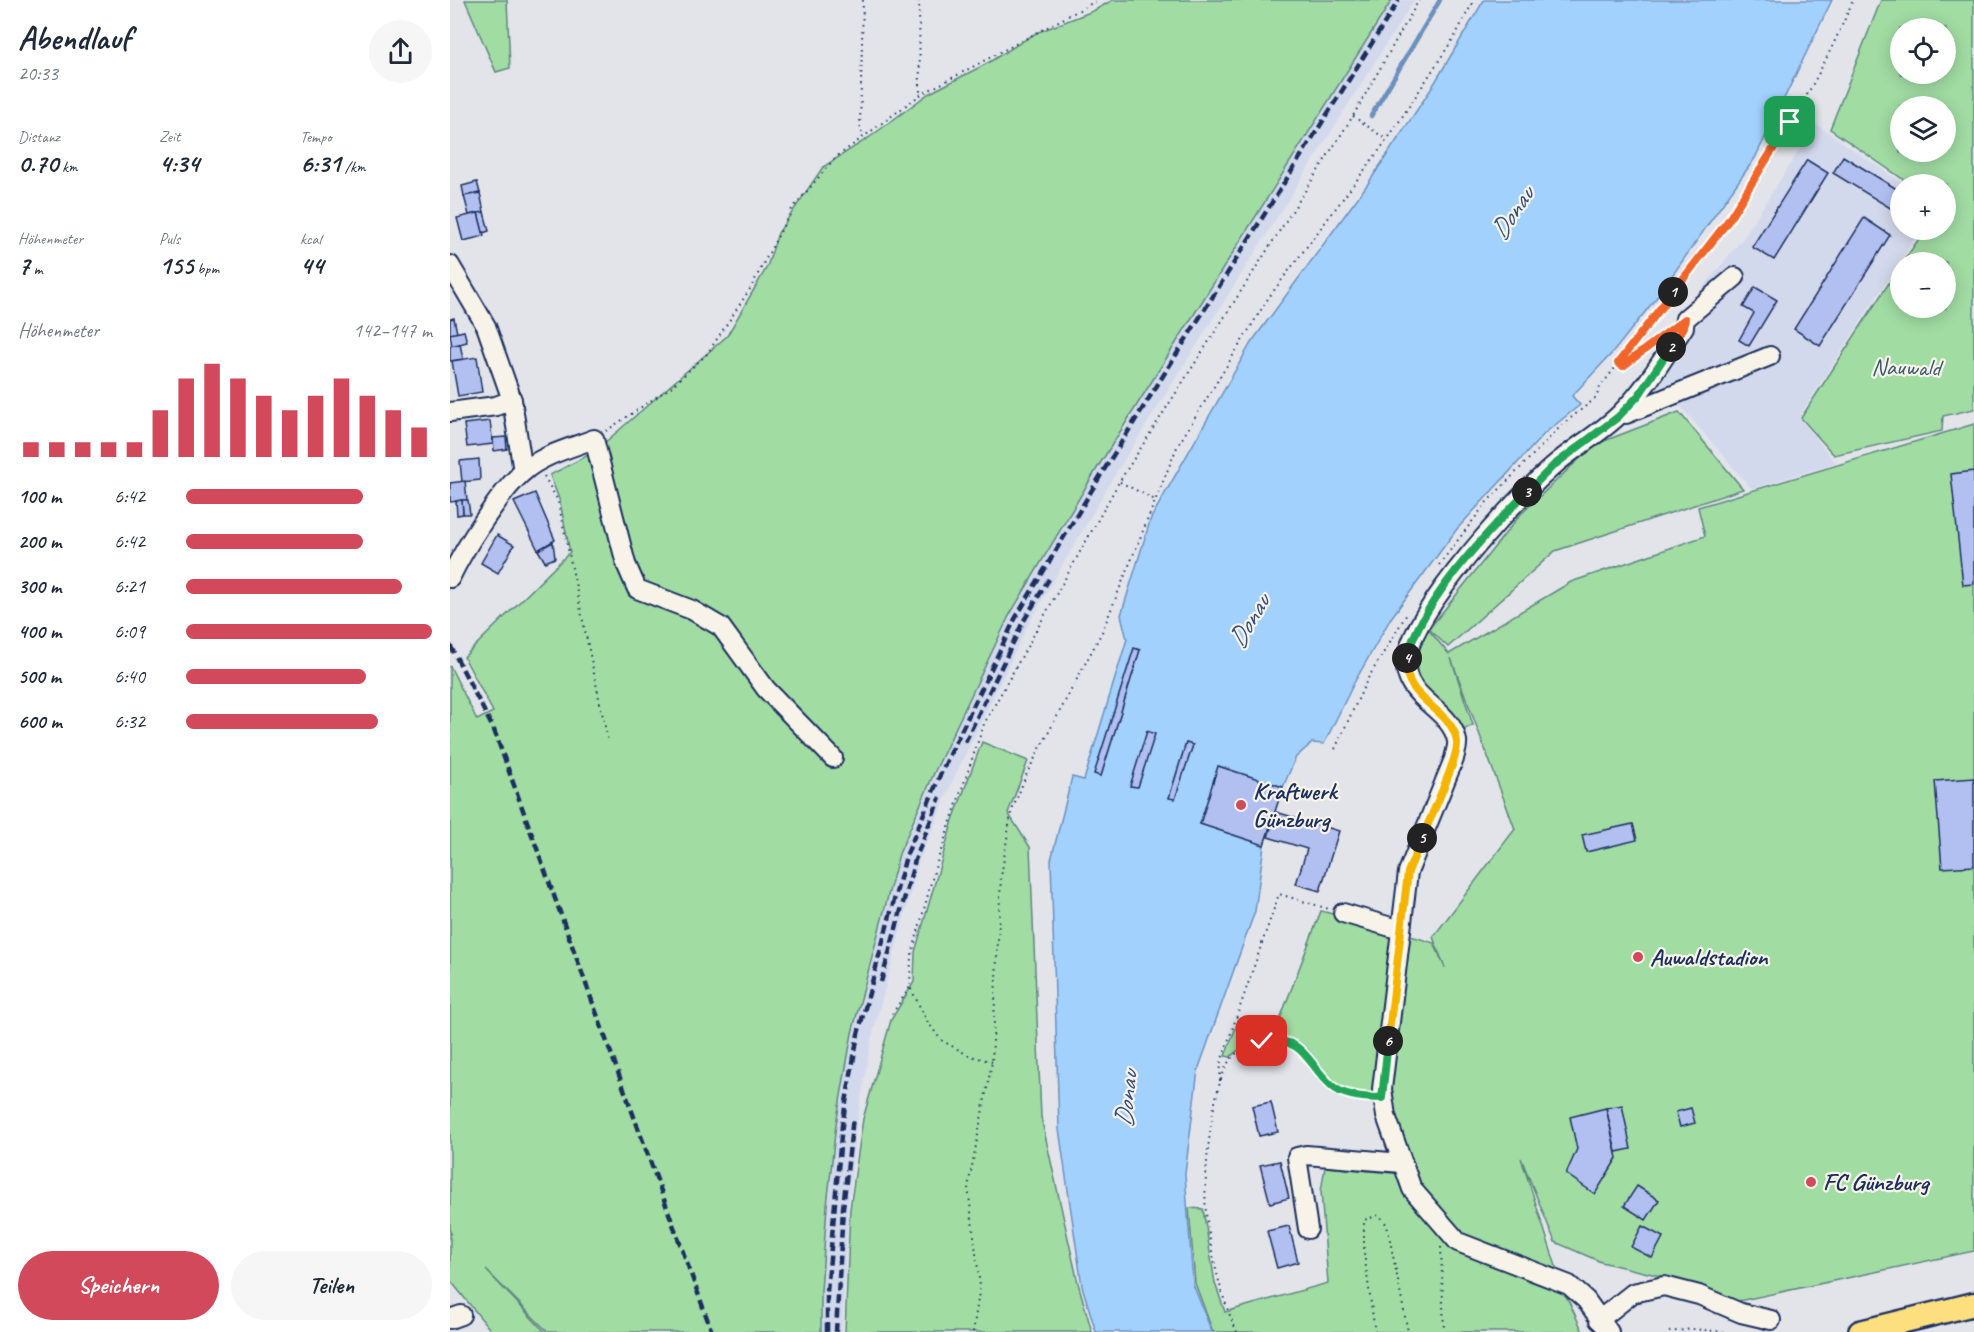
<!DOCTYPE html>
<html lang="de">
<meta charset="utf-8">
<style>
:root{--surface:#fff;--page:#f6f6f7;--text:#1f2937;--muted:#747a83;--accent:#d1495b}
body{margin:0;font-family:Caveat,sans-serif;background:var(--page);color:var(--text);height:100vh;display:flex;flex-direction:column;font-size:22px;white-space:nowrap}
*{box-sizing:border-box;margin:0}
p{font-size:20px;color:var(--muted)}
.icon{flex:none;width:33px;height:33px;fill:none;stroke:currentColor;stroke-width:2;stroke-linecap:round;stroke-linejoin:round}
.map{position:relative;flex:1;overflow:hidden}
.details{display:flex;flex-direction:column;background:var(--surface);width:450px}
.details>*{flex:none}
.tools{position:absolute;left:1440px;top:18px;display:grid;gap:12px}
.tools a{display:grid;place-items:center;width:66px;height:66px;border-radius:50%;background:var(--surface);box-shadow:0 3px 15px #0003;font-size:30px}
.pin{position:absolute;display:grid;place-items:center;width:51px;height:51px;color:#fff;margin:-26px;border-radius:12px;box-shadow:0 3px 9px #0006}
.km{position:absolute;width:30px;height:30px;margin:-15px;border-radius:50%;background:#222;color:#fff;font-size:16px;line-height:30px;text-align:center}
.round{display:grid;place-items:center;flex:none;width:63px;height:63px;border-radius:32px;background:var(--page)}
.head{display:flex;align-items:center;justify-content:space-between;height:102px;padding:0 18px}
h1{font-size:33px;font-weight:700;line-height:45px}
.figures{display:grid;grid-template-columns:repeat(3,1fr);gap:9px;height:102px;padding:6px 18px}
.figures div{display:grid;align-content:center}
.figures b{font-size:26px;font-weight:700}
.figures small{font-size:16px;font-weight:400}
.figures p{font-size:16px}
.chart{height:168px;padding:12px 18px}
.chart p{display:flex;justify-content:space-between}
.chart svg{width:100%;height:108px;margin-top:6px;stroke:var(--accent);stroke-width:6}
.primary-button{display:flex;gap:12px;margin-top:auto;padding:12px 18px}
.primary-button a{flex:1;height:69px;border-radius:36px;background:var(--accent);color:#fff;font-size:24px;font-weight:700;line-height:69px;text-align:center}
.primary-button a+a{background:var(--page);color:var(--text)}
ul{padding:0 18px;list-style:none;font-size:20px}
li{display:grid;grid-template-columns:96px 72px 1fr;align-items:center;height:45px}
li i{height:15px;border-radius:8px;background:var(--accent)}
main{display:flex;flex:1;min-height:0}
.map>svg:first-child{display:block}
.built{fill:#d3d9ec}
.green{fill:#a1dca3;stroke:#5e8680;stroke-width:1.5;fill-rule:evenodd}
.water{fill:#a2d1fe;stroke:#6c90be;stroke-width:1.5;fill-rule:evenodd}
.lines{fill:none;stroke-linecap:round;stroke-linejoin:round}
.stream{stroke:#6c90be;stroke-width:4.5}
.building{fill:#b1c0f0;stroke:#1b2f5e;stroke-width:1.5}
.minor-casing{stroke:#1b2f5e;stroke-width:22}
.major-casing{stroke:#1b2f5e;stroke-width:27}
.path{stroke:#1b2f5e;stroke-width:2;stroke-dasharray:1.5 4.5;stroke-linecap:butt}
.minor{stroke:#f7f3e8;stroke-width:18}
.major{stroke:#fddf80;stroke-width:22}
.rail{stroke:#1b2f5e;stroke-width:4.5;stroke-dasharray:9 4.5;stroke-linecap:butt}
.split-1-casing{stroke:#fff;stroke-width:12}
.split-2-casing{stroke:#fff;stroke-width:12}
.split-3-casing{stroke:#fff;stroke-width:12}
.split-4-casing{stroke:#fff;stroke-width:12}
.split-5-casing{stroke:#fff;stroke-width:12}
.split-6-casing{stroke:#fff;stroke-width:12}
.split-7-casing{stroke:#fff;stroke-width:12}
.split-1{stroke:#f0652b;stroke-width:8}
.split-2{stroke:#f0652b;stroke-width:8}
.split-3{stroke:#22a559;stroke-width:8}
.split-4{stroke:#22a559;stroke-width:8}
.split-5{stroke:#f5b400;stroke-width:8}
.split-6{stroke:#f5b400;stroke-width:8}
.split-7{stroke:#22a559;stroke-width:8}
.poi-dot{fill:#d1495b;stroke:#f7f3e8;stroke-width:2}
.labels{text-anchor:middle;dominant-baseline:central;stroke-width:4.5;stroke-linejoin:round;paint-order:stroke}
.park-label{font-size:24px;fill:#3c5a6f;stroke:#f7f3e8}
.poi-label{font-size:24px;font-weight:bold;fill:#1b2f5e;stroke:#f7f3e8;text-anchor:start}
.water-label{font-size:26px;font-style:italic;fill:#364f7e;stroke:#f7f3e8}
</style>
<main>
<section class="details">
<div class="head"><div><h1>Abendlauf</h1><p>20:33</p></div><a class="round"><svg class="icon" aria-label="share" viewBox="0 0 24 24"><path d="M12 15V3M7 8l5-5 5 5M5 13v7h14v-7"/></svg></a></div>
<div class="figures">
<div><p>Distanz</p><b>0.70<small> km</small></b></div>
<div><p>Zeit</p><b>4:34</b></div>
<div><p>Tempo</p><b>6:31<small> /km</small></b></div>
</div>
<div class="figures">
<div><p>Höhenmeter</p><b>7<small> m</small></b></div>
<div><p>Puls</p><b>155<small> bpm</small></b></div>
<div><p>kcal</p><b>44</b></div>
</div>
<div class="chart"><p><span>Höhenmeter</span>142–147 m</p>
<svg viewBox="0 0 160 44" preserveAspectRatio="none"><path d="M5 44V38M15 44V38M25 44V38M35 44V38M45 44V38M55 44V25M65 44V12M75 44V6M85 44V12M95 44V19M105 44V25M115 44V19M125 44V12M135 44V19M145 44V25M155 44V32"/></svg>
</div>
<ul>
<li><b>100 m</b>6:42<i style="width:72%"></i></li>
<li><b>200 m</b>6:42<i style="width:72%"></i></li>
<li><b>300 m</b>6:21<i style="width:88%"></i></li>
<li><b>400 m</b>6:09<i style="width:100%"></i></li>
<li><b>500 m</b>6:40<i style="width:73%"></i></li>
<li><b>600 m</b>6:32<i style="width:78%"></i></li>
</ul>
<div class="primary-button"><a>Speichern</a><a>Teilen</a></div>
</section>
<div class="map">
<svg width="1524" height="1332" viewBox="0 0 1524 1332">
<rect width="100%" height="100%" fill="#e2e4ea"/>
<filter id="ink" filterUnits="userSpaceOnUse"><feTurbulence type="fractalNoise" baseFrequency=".0167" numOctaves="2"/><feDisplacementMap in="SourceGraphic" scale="12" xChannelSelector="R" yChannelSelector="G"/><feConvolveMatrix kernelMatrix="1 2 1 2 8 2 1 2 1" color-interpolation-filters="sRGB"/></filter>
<g filter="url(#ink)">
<g class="built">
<path d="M942,0H964L663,478L578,625L503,780L469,861L422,1037L406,1127L398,1208L392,1332H371V1291L377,1206L386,1124L402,1033L450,854L485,771L559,616L646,470Z"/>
<path d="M1366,124L1453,184H1450V230H1470L1349,417L1386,463L1302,489L1232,408L1207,386L1252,318L1243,300L1293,238Z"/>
</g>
<g class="green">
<path d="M15,0H57L60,68L46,72Z"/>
<path d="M663,0H942L646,470L559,616L485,771L449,854L402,1033L386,1124L377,1206L371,1291V1332H98L36,1270L95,1332H42L0,1280V1233L2,1234L0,1232V666L27,720L43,712L14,657L120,552L110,502L100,475L144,452L277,336L317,267L328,233L373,167L420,137L478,94L536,64L586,33L643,11Z"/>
<path d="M1431,0H1524V409L1493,416L1492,431L1384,455L1351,418L1450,266V308H1496V262H1453L1475,230H1496V184H1460L1380,129ZM1450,28H1496V74H1450ZM1450,106H1496V152H1450Z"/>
<path d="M1229,412L1293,489L1105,551L998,647L979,629L1070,515L1144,445Z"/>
<path d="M1524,424V1251L1284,1302L1236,1282L1151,1262L1105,1242L1071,1158L1114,1291L1133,1332H763L745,1283L739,1208L753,1209L765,1283L775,1312L878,1283L871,1191L875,1167L952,1174L937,1094L961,936L984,943L995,968L983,937L1065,829L1001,658L1023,725L1009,732C988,710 957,684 966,649C968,642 973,634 976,627L999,654L1121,582L1255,536L1248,507Z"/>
<path d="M532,742L578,761L558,813L580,847L591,1117L628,1283L642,1332H395L400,1209L413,1119L441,1020L464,982L465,952L503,820Z"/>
<path d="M871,911L938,928L947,937L925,1095C911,1094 896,1092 885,1084C873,1075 867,1058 856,1048C834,1027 798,1040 780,1057L775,1056L789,1019L827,1027Z"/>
</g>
<path class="water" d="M1034,0H1382L1305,158L1207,297L1164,351L1122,396L1130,405L1095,433L1007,529L941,618L904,683L874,744L862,743L846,757L833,787L769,766L750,824L814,845L805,911L748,1070L735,1174L743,1284L762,1332H646L632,1286L609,1129L601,860L622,777L634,780L677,639L671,615L701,518L801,343L917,185L981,89ZM690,650L651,776L645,774ZM698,732L704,734L688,787L681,786ZM736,743L743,745L724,799L719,797Z"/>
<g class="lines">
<path class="stream" d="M921,116L990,0"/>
</g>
<g class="building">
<path d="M1393,156L1450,191V214L1383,173Z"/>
<path d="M1357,160L1378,173L1324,260L1302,247Z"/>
<path d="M27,182L30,193L14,196L12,186Z"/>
<path d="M30,193L34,212L19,215L14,196Z"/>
<path d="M34,212L39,231L33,233L28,213Z"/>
<path d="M28,213L34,236L13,241L7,218Z"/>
<path d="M1414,218L1440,235L1370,346L1344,329Z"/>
<path d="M1305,287L1327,300L1299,346L1289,340L1304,313L1293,307Z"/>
<path d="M4,318L7,333L0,334V319Z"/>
<path d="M14,331L17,342L2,346L0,334Z"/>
<path d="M10,344L13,359L0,361V346Z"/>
<path d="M27,357L32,392L8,396L2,361Z"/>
<path d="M40,421L43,444L17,447L14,424Z"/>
<path d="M56,437L57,449L44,451L43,438Z"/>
<path d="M29,459L30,480L12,482L10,461Z"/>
<path d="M1524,471V584L1513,585L1501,474Z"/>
<path d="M15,481L17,500L0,502V483Z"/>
<path d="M85,493L105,540L88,550L64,502Z"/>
<path d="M12,500H18L20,514H13Z"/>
<path d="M12,500L13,514L7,515L6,501Z"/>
<path d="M47,535L64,545L48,573L31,563Z"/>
<path d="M103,542L105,558L95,562L88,550Z"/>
<path d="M684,648L690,650L651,776L644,774Z"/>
<path d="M697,731L705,734L688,787L680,786Z"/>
<path d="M736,743L743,745L725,799L719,798Z"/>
<path d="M768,766L833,787L814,845L750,824Z"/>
<path d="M1524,778V866L1492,868L1485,781Z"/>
<path d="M826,812L889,831L870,891L846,884L857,849L818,837Z"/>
<path d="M1183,824L1187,840L1136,852L1132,835Z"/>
<path d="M821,1102L828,1132L809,1136L802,1106Z"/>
<path d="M1172,1105L1181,1149L1166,1152L1156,1108Z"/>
<path d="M1156,1108L1167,1158L1145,1194L1116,1174L1127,1149L1120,1117Z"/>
<path d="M1241,1108L1245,1123L1230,1127L1226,1112Z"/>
<path d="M830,1161L839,1198L820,1203L810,1165Z"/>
<path d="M1187,1186L1209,1200L1196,1220L1174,1206Z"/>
<path d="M839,1226L848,1262L827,1268L817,1231Z"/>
<path d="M1192,1226L1213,1237L1202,1258L1181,1247Z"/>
</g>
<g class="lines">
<g class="minor-casing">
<g id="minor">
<path d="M0,265L36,326L62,400L73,472"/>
<path d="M0,412L46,406L62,400"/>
<path d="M1176,414L1320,356"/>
<path d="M0,578C14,549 49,493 73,472C92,455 120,448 144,439L176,564L187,589L242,610L271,627L316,689L383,758"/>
<path d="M893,913L951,930"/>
<path d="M858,1229L847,1157L856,1155L952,1163"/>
<path d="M0,1319L11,1315"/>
<path d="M1149,1320L1183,1293L1214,1286L1249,1295L1291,1313L1321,1320"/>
<path d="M1159,1332L1136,1300L1119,1285L1008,1242L962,1189L936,1116L932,1089L958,872L1004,759C1005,753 1008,747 1007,741C1001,706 948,698 957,656C968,604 1061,504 1102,467C1123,448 1150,434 1170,414C1196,389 1214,357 1234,327L1235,319L1285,277"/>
</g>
</g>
<g class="major-casing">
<path id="major" d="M1410,1332L1524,1304"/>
</g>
<g class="path">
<path d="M413,0L410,127L414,137"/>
<path d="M469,0L470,95"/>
<path d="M903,116L937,140"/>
<path d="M1168,363L1173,366L1204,342"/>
<path d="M156,431L221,387L257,354L300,289L342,209L385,158L470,95L648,0"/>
<path d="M94,476L108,501L158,741"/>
<path d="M670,482L705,500"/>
<path d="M989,565L1037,502L1113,424L1146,398L1150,387C1245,266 1344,143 1403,0"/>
<path d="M885,749L917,680L958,612"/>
<path d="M442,1014L460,987"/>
<path d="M542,1062L518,1055L491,1040L477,1021L460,987L461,958L485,868L534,724L669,482L903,116L969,0"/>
<path d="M770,1081L771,1062L829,894L879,909"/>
<path d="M991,1247L994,1332"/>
<path d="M523,1332L530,1286L518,1187L542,1062L551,877L561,813L577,773L652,632L727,447L819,297L937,140L1005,36L1024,0"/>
<path d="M787,1332C770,1296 761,1252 756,1213C753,1181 761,1086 780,1060C789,1048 813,1037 829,1039C854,1042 865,1072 882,1086C890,1093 907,1097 917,1098"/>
<path d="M925,1332L914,1253V1220L929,1215L937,1225L958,1332"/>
<path d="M1219,1332L1243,1329L1275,1332"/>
</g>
<use href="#minor" class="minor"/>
<use href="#major" class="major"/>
<g class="rail">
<path d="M0,645L44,730L262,1332"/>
<path d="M515,742L573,622L599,579"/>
<path d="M431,982L465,860L490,797"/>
<path d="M377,1332V1292L392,1125L408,1034L456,856L491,773L565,619L652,473L949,0"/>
<path d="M386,1332L393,1208L403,1117"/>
</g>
</g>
</g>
<g class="lines" filter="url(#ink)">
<g class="split-1-casing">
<path id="split-1" d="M1223,292L1278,221L1340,122"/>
</g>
<g class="split-2-casing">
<path id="split-2" d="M1221,347L1234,327L1235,319L1173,366L1168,363L1223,292"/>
</g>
<g class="split-3-casing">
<path id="split-3" d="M1077,492L1103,466L1168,417L1189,395L1221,347"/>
</g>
<g class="split-4-casing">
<path id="split-4" d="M957,658C969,604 1038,531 1077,492"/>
</g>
<g class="split-5-casing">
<path id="split-5" d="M957,658C950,701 1003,707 1007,742C1009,758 979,820 972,838"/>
</g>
<g class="split-6-casing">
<path id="split-6" d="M938,1041L958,872L972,838"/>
</g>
<g class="split-7-casing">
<path id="split-7" d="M812,1041C856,1036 855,1062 882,1086C894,1097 917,1098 932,1098L938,1041"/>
</g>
<use href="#split-1" class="split-1"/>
<use href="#split-2" class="split-2"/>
<use href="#split-3" class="split-3"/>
<use href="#split-4" class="split-4"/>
<use href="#split-5" class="split-5"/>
<use href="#split-6" class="split-6"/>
<use href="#split-7" class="split-7"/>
</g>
<g class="poi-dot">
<circle cx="791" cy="805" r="6"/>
<circle cx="1188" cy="957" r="6"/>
<circle cx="1361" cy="1182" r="6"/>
</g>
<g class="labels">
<g class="park-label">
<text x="1456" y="367">Nauwald</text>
</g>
<g class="poi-label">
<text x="803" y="791">Kraftwerk<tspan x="803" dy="28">Günzburg</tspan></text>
<text x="1200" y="957">Auwaldstadion</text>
<text x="1373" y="1182">FC Günzburg</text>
</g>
<g class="water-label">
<text transform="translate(1062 213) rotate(-56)">Donau</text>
<text transform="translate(799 621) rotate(-59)">Donau</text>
<text transform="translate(676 1099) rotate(-84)">Donau</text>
</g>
</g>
</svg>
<div class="tools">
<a><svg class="icon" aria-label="locate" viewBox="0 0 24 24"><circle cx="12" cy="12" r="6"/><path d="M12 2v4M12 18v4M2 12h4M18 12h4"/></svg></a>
<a><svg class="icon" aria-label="layers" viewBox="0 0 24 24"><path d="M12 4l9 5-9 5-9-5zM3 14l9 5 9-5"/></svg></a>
<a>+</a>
<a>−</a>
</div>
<div class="pin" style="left:1340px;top:122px;background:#1e9e55"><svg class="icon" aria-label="arrive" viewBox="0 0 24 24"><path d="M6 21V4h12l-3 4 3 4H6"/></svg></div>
<div class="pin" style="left:812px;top:1041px;background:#d93025"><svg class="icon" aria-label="check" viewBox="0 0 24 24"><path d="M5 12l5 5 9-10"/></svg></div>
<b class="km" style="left:1223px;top:292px">1</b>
<b class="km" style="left:1221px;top:347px">2</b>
<b class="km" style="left:1077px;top:492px">3</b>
<b class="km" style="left:957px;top:658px">4</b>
<b class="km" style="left:972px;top:838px">5</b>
<b class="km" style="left:938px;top:1041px">6</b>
</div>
</main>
